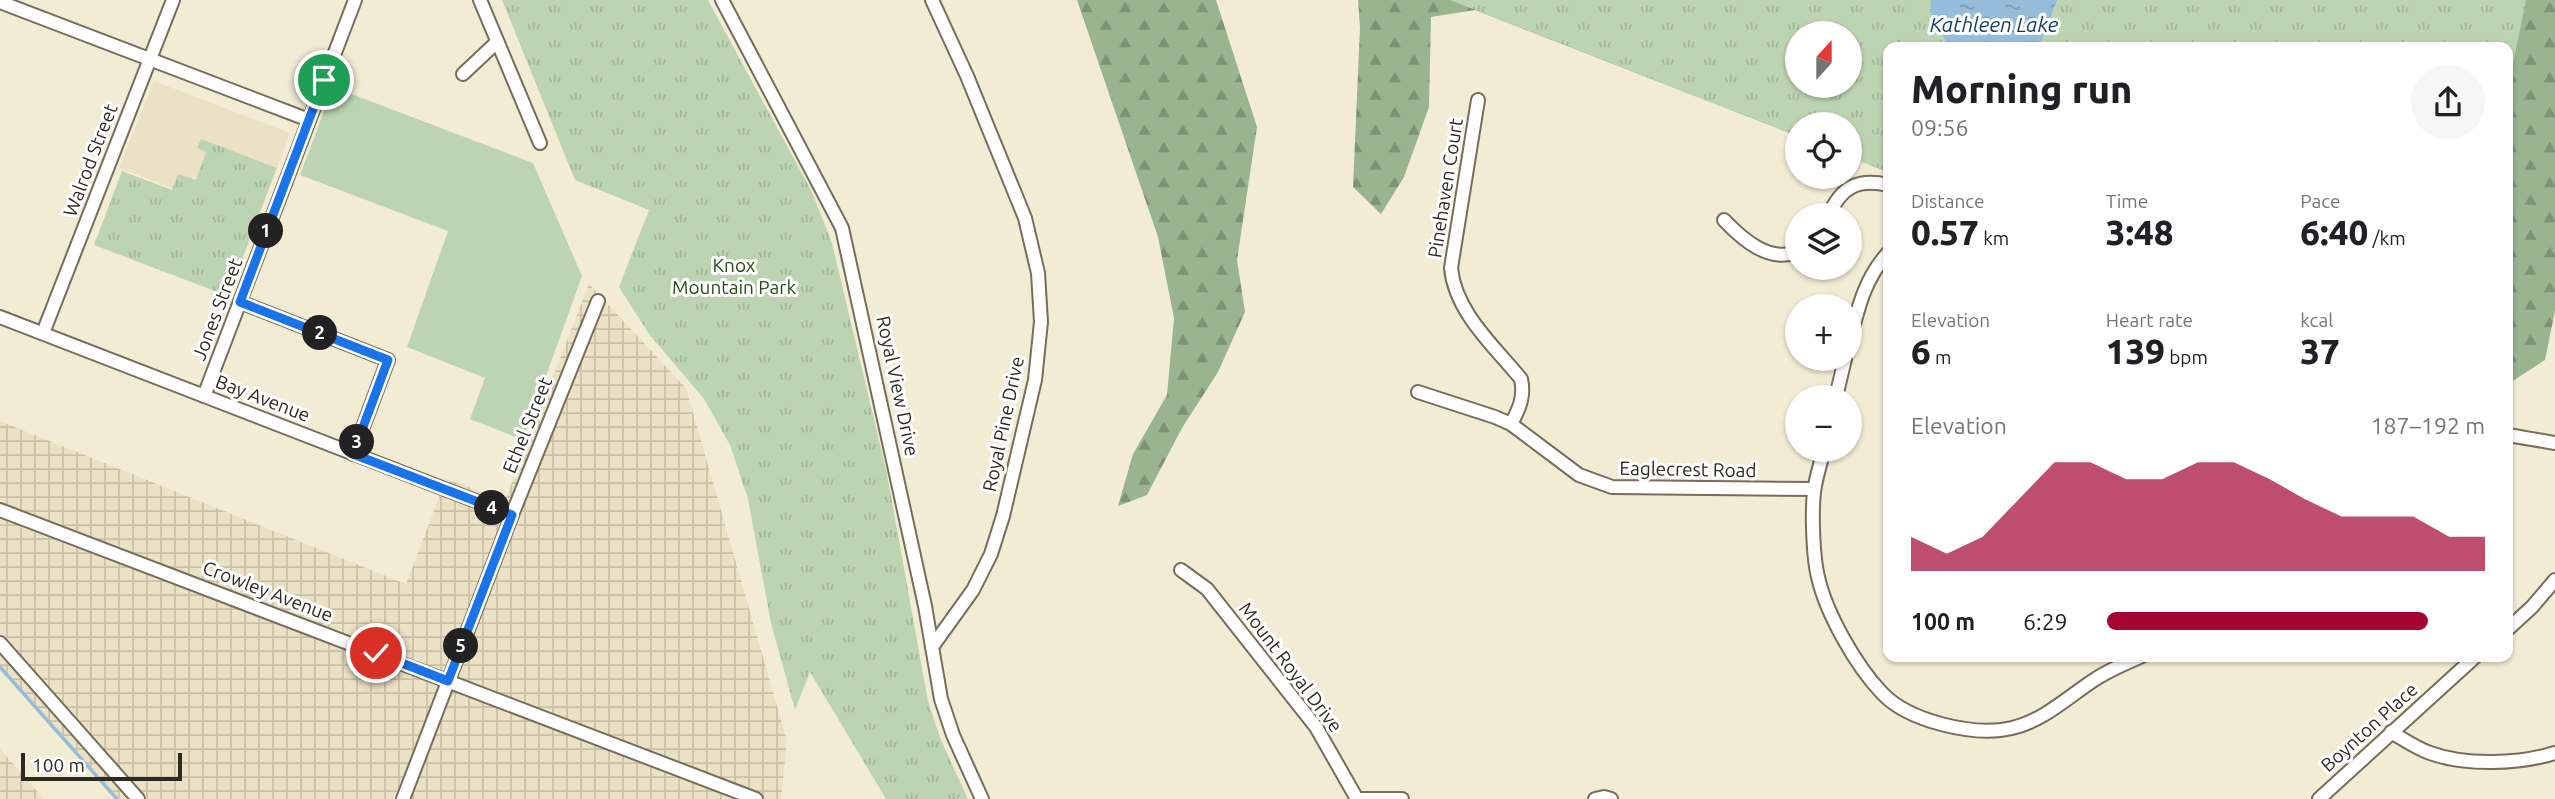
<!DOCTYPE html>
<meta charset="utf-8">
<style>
:root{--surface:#fff;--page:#f6f6f6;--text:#202124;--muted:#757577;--accent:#a30431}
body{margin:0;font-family:Ubuntu,sans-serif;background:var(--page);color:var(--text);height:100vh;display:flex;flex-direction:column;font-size:26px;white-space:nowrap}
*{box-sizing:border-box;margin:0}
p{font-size:23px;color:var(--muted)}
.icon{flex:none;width:38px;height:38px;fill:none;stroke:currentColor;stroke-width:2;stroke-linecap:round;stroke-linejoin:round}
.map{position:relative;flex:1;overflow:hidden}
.side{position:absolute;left:1883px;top:42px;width:630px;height:620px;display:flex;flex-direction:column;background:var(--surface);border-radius:14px;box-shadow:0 2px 5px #0004}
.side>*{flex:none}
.needle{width:46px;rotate:21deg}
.buttons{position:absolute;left:1785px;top:21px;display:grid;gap:14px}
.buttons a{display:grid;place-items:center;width:77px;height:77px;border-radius:50%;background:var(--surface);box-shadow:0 2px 5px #0004;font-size:35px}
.scale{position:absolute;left:21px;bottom:18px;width:161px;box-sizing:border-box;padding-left:7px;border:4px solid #2d2a22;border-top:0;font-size:19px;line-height:24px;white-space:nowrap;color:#2d2a22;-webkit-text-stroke:5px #fff;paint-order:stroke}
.pin{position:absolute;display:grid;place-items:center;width:60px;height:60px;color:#fff;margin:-30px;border:4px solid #fff;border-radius:50%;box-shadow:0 2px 7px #0007}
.km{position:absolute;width:35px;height:35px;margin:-18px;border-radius:50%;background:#222;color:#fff;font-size:19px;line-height:35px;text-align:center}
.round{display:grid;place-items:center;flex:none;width:74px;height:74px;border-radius:37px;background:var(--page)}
.summary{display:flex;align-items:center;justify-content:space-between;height:119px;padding:0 28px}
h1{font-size:38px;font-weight:800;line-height:52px}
.stats{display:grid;grid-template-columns:repeat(3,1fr);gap:10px;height:119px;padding:7px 28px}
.stats div{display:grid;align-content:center}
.stats b{font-size:35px;font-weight:800}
.stats small{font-size:19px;font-weight:400}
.stats p{font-size:19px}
.chart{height:196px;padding:14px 28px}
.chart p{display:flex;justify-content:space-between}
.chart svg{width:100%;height:126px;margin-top:7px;fill:var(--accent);opacity:.7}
ul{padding:0 28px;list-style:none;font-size:23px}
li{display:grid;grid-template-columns:112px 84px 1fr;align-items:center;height:52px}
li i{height:18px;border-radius:9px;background:var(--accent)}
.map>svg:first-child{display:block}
.built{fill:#ebe1c4}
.industrial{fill:url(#industrial-grid)}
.green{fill:#bcd4b2}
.forest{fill:url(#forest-firs);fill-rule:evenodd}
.park{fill:url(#park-tufts);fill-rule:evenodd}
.water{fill:url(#water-ripples)}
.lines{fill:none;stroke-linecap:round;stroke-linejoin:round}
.stream{stroke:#96bcdb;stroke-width:3.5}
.minor-casing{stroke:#746e5a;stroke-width:16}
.minor{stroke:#fff;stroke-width:12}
.route-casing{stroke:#fff;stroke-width:14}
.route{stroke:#1a73e8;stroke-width:9}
.labels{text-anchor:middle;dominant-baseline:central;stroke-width:6;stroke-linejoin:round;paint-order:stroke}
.street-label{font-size:19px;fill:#2d2a22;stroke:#fff}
.park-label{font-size:19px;fill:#284b16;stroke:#fff}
.water-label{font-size:21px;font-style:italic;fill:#113d5d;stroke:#fff}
</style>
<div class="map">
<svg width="2555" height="799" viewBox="0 0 2555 799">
<defs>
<pattern id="industrial-grid" width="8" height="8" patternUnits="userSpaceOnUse" patternTransform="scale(1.75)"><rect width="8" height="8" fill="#ebe1c4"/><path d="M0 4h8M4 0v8" fill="none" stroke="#cac1a8"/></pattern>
<pattern id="forest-firs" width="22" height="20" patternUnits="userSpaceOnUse" patternTransform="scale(1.75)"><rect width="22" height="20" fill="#99b48e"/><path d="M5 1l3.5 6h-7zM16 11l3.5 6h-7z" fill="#7d9374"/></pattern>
<pattern id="park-tufts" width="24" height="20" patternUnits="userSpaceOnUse" patternTransform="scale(1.75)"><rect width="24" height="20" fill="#bcd4b2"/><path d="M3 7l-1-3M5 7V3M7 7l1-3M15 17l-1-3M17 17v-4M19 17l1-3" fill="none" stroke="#a2b699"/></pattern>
<pattern id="water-ripples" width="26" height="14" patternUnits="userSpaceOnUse" patternTransform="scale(1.75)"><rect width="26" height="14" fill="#96bcdb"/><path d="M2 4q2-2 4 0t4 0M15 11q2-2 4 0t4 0" fill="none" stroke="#7b99b1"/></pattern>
</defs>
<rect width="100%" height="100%" fill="#f3ecd5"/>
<path class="built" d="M154,81L290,133L277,168L216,145L197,197L119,168Z"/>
<g class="industrial">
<path d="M589,284L686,388L787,741L781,799H120L0,665V421L406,584L446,479L505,500Z"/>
<path d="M0,749L44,799H0Z"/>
</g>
<path class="green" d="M333,87L533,163L582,276L523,440L470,419L485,378L407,347L448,231L300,175Z"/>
<g class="forest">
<path d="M1077,0H1216L1257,127L1237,260L1245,312L1218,372L1182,428L1147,495L1118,506L1133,454L1167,395L1174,318L1158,237Z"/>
<path d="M1358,0H2555V311L2545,360L2508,384V47H1888V172L1850,157V124H1797V136L1475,10L1431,17L1429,107L1404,177L1381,214L1353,187L1360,28ZM1797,33H1850V86H1797Z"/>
</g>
<g class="park">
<path d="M502,0H708L812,192L832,243L887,474L928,701L940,738L968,799H886L810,672L795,710L771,623L748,499L730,445L704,399L649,334L619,287L649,210L575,180Z"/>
<path d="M1450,0H2526L2508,89V47H1888V172L1850,157V124H1797V136ZM1797,33H1850V86H1797Z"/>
<path d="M201,139L277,168L228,296L94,245L122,171L172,190L178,174L196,180L206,152L197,148Z"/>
</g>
<path class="water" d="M1931,0H2057L2039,47H1949L1930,11Z"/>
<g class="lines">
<path class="stream" d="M0,667L117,799"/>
<g class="minor-casing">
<g id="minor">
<path d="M480,0L540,143"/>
<path d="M722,0L842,228L925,606L941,699L953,735L982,799"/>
<path d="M0,2L309,120"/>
<path d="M463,74L497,42"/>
<path d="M1478,100L1451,268C1455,312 1494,346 1521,379C1525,397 1519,409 1511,424"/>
<path d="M1829,215C1841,187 1858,178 1888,185"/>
<path d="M1724,220C1742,239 1769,263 1797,252"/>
<path d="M240,302L388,360L353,454"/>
<path d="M0,317L512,515"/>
<path d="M43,333L173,0"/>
<path d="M1850,340C1858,308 1865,278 1888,253"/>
<path d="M1418,392L1495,417L1511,424L1579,475L1612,487L1814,489"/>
<path d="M204,396L355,0"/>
<path d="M1836,397L1845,359"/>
<path d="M2508,435L2555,443"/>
<path d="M1824,450C1821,462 1817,474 1815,486C1811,506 1813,557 1818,577C1826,613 1856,666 1882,693C1908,721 1974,737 2012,728C2043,721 2068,697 2094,680C2109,670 2126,663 2142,656"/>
<path d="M0,510L756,799"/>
<path d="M1181,570L1207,589L1316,727L1357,799"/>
<path d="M2508,629L2532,607L2555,580"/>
<path d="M0,643L138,799"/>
<path d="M932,647L973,590L991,554L1003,516L1035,380L1041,322L1038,273L1025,218L967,76L932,0"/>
<path d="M2391,732C2403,739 2416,748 2430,753C2466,766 2519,764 2555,753"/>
<path d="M403,799L512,515L598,301"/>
<path d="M1357,799H1402"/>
<path d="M1595,799L1604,797L1611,799"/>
<path d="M2319,799L2476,656"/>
</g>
</g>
<use href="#minor" class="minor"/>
</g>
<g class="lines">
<g class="route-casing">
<path id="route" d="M324,80L240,302L388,360L353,454L512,515L448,681L376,653"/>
</g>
<use href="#route" class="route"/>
</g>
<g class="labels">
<g class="street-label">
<text transform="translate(90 160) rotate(-69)">Walrod Street</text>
<text transform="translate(1445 188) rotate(-81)">Pinehaven Court</text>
<text transform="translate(217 309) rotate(-69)">Jones Street</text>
<text transform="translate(898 386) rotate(78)">Royal View Drive</text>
<text transform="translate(263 398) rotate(21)">Bay Avenue</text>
<text transform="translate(1003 424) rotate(-78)">Royal Pine Drive</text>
<text transform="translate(527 425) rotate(-68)">Ethel Street</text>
<text transform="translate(1688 469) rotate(1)">Eaglecrest Road</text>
<text transform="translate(268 591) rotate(21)">Crowley Avenue</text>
<text transform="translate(1291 667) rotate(53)">Mount Royal Drive</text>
<text transform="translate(2369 727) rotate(-42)">Boynton Place</text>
</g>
<g class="park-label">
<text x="734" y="265">Knox<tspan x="734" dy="22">Mountain Park</tspan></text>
</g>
<g class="water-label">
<text x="1994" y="24">Kathleen Lake</text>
</g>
</g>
</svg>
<div class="buttons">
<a><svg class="needle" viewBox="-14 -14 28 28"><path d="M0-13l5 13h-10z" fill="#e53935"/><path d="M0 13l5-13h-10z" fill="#757577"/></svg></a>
<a><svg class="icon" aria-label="locate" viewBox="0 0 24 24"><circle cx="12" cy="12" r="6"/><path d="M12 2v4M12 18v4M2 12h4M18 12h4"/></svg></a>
<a><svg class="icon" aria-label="layers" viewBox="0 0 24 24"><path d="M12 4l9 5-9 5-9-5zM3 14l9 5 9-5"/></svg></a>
<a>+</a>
<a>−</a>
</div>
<div class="scale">100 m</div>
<div class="pin" style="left:324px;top:80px;background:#1e9e55"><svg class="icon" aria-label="arrive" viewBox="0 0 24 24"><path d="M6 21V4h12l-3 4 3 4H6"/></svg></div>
<div class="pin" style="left:376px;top:653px;background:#d93025"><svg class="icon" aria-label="check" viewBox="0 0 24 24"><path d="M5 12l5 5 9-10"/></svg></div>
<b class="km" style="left:266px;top:231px">1</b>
<b class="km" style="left:320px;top:333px">2</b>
<b class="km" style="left:357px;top:442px">3</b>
<b class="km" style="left:492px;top:508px">4</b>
<b class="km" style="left:461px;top:646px">5</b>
<section class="side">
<div class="summary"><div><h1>Morning run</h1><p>09:56</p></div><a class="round"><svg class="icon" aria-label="share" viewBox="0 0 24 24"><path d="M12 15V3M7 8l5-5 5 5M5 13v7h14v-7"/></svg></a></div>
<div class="stats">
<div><p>Distance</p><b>0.57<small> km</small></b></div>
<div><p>Time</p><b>3:48</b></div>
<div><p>Pace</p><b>6:40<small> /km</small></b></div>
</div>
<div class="stats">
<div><p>Elevation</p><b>6<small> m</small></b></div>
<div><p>Heart rate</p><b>139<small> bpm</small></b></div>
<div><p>kcal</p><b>37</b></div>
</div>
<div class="chart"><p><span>Elevation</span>187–192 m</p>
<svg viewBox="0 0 160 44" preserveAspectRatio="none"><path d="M0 44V32L10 38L20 32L30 19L40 6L50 6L60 12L70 12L80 6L90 6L100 12L110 19L120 25L130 25L140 25L150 32L160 32V44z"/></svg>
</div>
<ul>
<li><b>100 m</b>6:29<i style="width:85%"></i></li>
</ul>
</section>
</div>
